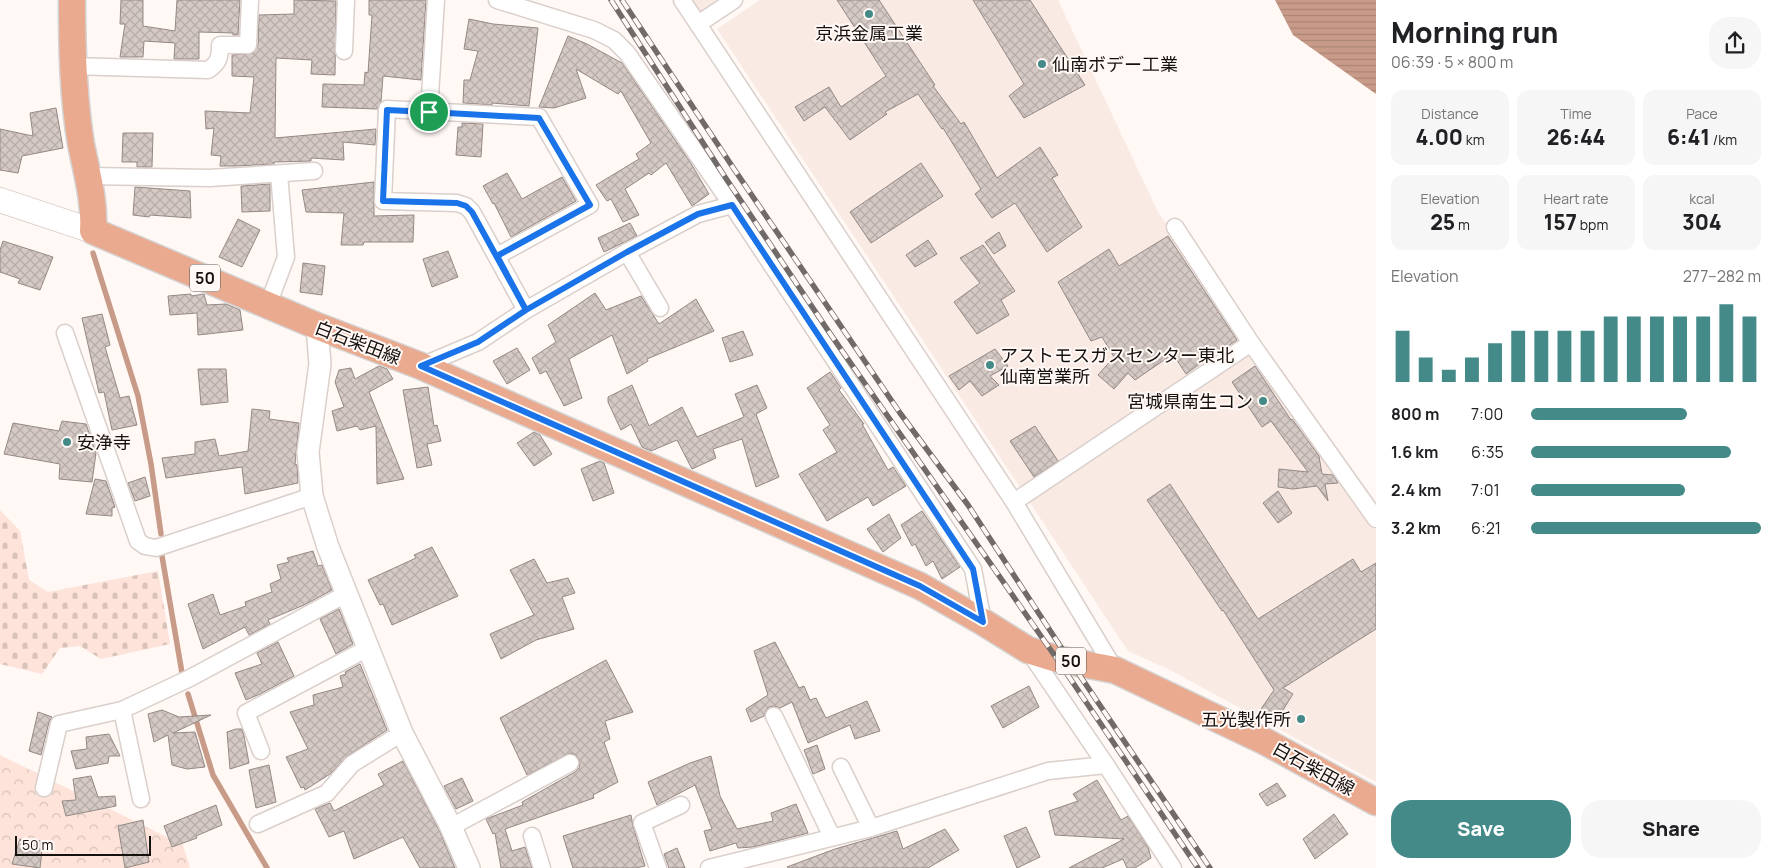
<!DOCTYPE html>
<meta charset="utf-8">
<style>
:root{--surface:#fff;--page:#f6f6f6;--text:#202124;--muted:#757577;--accent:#438a88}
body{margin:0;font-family:Manrope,"Noto Sans JP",sans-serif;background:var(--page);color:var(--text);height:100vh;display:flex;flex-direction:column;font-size:19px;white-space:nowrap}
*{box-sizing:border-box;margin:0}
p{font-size:16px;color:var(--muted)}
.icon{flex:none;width:28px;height:28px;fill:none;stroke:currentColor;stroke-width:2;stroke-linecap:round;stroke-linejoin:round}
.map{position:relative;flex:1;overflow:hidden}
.details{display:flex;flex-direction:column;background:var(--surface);width:400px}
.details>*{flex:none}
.scale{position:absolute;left:15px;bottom:12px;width:136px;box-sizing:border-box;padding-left:5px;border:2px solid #15110f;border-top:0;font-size:14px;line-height:18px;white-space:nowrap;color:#15110f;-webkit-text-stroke:4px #fff8f5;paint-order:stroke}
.pin{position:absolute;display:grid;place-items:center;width:42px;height:42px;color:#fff;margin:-21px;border:2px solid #fff;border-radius:50%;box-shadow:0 1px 5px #0007}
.round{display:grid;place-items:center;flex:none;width:52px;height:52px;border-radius:20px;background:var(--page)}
.head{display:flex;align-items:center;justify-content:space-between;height:85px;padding:0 15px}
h1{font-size:28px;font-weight:800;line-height:38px}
.metrics{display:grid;grid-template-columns:repeat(3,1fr);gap:8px;height:85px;padding:5px 15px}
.metrics div{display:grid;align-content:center;border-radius:12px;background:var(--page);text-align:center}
.metrics b{font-size:21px;font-weight:800}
.metrics small{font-size:14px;font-weight:400}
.metrics p{font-size:14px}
.chart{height:140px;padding:10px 15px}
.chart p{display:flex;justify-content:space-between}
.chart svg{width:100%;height:90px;margin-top:5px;stroke:var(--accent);stroke-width:6}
.action{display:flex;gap:10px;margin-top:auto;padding:10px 15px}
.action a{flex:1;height:58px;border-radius:20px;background:var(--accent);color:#fff;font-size:20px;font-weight:800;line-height:58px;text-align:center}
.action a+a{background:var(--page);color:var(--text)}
ul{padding:0 15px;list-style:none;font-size:16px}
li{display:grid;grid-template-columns:80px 60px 1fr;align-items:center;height:38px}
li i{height:12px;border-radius:6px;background:var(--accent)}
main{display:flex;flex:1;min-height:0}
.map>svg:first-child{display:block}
.built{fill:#faeae4}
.forest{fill:url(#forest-crowns)}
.cemetery{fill:url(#cemetery-stones)}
.water{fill:url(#water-rules)}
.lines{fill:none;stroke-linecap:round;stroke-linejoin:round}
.stream{stroke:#c89b89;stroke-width:5.5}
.building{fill:url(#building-cross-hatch);stroke:#948984}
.minor-casing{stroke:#dacfca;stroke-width:19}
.tertiary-casing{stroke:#dacfca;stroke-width:24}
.secondary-casing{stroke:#dacfca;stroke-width:26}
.primary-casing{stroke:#d5d4d4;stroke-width:29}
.minor{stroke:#fff;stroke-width:16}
.tertiary{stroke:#fff;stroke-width:21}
.secondary{stroke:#fff;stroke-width:24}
.primary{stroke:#e9aa8f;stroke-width:26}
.rail-casing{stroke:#706a68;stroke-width:5.5}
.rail{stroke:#fff8f5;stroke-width:4;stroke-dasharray:11;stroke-linecap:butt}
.route-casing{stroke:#fff;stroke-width:10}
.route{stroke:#1a73e8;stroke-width:6}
.poi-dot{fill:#438a88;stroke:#fff8f5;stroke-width:2}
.labels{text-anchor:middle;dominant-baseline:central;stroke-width:4;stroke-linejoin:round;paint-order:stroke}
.shield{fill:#fff8f5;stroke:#5b5654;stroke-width:1}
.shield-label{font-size:16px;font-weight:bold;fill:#15110f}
.poi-label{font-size:18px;fill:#15110f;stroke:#fff8f5;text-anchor:start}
.street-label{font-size:18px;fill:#15110f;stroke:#fff8f5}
</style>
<main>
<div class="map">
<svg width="1376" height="868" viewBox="0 0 1376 868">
<defs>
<pattern id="forest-crowns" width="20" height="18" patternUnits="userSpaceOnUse" patternTransform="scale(1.25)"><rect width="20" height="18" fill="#fde3d9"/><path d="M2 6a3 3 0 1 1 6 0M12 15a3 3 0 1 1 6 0" fill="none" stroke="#d8c2b9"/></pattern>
<pattern id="cemetery-stones" width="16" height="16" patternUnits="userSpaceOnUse" patternTransform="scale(1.25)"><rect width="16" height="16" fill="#fde3d9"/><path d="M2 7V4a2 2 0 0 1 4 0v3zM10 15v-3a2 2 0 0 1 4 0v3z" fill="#d8c2b9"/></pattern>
<pattern id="water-rules" width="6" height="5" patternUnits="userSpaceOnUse" patternTransform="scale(1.25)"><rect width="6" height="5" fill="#c89b89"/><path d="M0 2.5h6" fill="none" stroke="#ab8475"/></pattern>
<pattern id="building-cross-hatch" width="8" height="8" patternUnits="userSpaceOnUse" patternTransform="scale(1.25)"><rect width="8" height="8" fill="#d5c9c5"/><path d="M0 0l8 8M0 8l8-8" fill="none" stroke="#b6aca8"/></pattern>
</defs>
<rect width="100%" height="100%" fill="#fff8f5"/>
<g class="built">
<path d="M691,0H722L700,14Z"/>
<path d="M760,0H1058L1158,212L1376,531V782L1170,670L1128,651L717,29Z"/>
</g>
<path class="forest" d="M0,755L183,845L190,868H0Z"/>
<path class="cemetery" d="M0,510L20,531L29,580L48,592L158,571L170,644L101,659L80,646L60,648L42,674L0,664Z"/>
<path class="water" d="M1275,0H1376V94L1293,35Z"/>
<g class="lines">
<g class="stream">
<path d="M93,253L138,396L151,464L161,534"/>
<path d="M162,556L182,673"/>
<path d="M188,694L213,775L267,868"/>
</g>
</g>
<g class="building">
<path d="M121,0H143V26L175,31L177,0H240L238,35H233V33L199,32V59H174L175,43L144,41L143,57H120L125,24H120Z"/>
<path d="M294,0L336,1L335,75L311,74L312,60L276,58L275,138L376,129L375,145L343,142L344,160L311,158V161L274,162V164L235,166H220L221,156L211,155L214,128L206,129L205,111L250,113L254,77L232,76V55L253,53L258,45L259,15L294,14Z"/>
<path d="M369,0H426L421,80L383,76L381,102L377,109L322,107L323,84L364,85L365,72L368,73L372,15H369Z"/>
<path d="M837,0H879L935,85L933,86L961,124L964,122L997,178L1040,147L1058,175L1052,178L1082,227L1047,252L1015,203L992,218L975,194L981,189L943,128L942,129L918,94L885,112L887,114L850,140L825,107L804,121L795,107L829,87L841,107L886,76Z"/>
<path d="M973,0H1030L1085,85L1024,118L1009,96L1024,84Z"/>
<path d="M469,19L493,24L538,28L529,106L492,103V105L463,103L464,80H470L478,51L464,49Z"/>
<path d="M568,36L587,44L622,63L690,162L709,194L692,206L666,163L651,175L649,173L625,189L639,215L623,222L611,199L607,201L596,185L639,159L636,154L651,143L621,91L618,94L576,69L586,98L554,108L539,107Z"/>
<path d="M56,108L63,148L22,156L18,173L0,170V129L33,136L30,113Z"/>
<path d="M462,123L483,124L481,157L456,155L458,127H462Z"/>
<path d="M123,133H153L152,167H137V162H122Z"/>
<path d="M921,163L943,196L871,243L850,212Z"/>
<path d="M507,173L522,199L562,177L576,201L511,237L494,203L493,204L483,186Z"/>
<path d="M374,182V216L414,215L413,242H364L363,245H341L344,213L306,212L302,190Z"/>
<path d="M270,184V211L242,212L241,186Z"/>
<path d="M135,187L190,191L191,218L150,215L149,217L133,215Z"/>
<path d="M238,219L260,230L242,267L219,257Z"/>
<path d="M630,223L637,236L604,252L598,238Z"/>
<path d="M999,232L1006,246L994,254L985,242Z"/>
<path d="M1168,236L1237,340L1225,348L1224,346L1186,374L1173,354L1135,380L1128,373L1114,389L1098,375L1114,357L1102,337L1091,341L1058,282L1109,249L1119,266Z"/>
<path d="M928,240L937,254L915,267L906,255Z"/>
<path d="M3,241L53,257L40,290L18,283L20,279L0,272V250Z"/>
<path d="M983,245L1015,291L1001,300L1009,315L977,334L954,302L980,283L960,258Z"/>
<path d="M448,251L458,277L432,287L423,259Z"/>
<path d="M303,263L325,266L322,295L300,292Z"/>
<path d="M595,293L606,310L641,296L659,324L696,299L714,331L647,359L648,361L627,374L612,335L569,359L582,398L564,406L546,371L540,374L532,358L556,342L548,325Z"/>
<path d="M191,294V296L204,294L207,305L226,304L240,310L243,330L198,335L197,313L170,315L168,296Z"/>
<path d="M102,314L110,345L105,347L120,398L129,396L137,425L112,430L104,392L99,393L82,318Z"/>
<path d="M743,331L753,355L730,362L722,338Z"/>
<path d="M517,348L530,370L507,384L493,361Z"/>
<path d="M995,349L1008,366L990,376L999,385L982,396L970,381L959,390L949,376Z"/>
<path d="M379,366L387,369L393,379L369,392L404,479L377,484L376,426L360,430L357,426L337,431L332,411L344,407L335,382L339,370L351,368L355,379Z"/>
<path d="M1255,366L1291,420L1292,419L1319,456L1322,474L1333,475L1338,483L1325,484L1328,501L1317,486L1293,489L1278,487L1279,469L1308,472L1271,421L1262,427L1232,382Z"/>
<path d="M198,369H226L228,402L201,405Z"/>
<path d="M830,372L841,388L839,390L864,424H862L888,470L893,467L906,486L873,506L868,497L827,521L799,474L837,452L823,430L830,425L807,388Z"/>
<path d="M632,385L649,426L682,407L697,437L744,417L735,394L757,385L767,408L756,414L779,477L756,487L742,439L713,449L716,458L692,469L677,440L651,451L642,447L631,424L621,430L608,402V397Z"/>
<path d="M428,387L434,426L437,425L441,441L427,444L432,465L417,468L403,390Z"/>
<path d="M252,409L270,411L269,419L299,423L295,464L297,465L298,483L245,494L242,467L166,478L162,458L195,454V442L215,439L219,456L248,451Z"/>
<path d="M62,421L86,424L96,453L92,482L59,479L60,464L4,454L13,423L59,431Z"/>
<path d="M1035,426L1058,461L1034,477L1010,441Z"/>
<path d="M534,432L540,435L552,454L534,466L517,443Z"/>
<path d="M600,461L604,463L614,493L593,501L581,469Z"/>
<path d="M145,477L150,496L135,501L128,483Z"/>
<path d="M95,479L106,481L115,507L112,508V516L86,514Z"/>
<path d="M1170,484L1258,619L1353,559L1361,572L1376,563V629L1283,688L1293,694L1276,721L1259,712L1274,690L1223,610L1222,611L1147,500Z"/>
<path d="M1278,491L1292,513L1278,523L1263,503Z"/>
<path d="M922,511L960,567L942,579L933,561L926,566L915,544L912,546L901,525Z"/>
<path d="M889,514L901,538L883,552L867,529Z"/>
<path d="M432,547L458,596L392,625L383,604L380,605L368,580L416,558L414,555Z"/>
<path d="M313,551L318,566L322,565L332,590L304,605L268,620L270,624L249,635L245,627L203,649L188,604L213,594L220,615L246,606L245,602L272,592L270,584L281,579L277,565L289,562L287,558Z"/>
<path d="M534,559L547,583L568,578L575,593L562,597L574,629L536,640L501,659L490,634L534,615L510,570Z"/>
<path d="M339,609L353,644L336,654L320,619Z"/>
<path d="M278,642L294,676L260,694L246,700L235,673L262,664L257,653Z"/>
<path d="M775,642L799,688L804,686L810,700L816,698L826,718L867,701L880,731L855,739L850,725L808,743L792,702L780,708L774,706L769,707L766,711L764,716L751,722L746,709L768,695L754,651Z"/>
<path d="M606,660L633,712L605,721L610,739L604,742L618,782L593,795L594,798L505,829L512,851L525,847L532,868H501L495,833L493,834L486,819L523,805L522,802L575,772L579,768L580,763L576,755L570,753L527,775L500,718Z"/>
<path d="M360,664L387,730L347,756L330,774L305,790L304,787L301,788L286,757L308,749L290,712L314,705L313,695L343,687L340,676L346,674L345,672Z"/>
<path d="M1029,686L1039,707L1003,728L991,706Z"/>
<path d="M162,710L179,717L211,715L173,733L195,732L205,767L187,769L172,765L168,735L154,742L148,714Z"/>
<path d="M38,712L52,717L49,722L41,755L29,751Z"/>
<path d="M236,729H242L244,736L249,763L230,769L227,732Z"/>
<path d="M109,734L120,756H109L108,763L76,769L71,751L87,749L86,737Z"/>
<path d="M817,745L825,769L813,774L804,750Z"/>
<path d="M711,756L720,796L737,829L773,821L771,813L796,804L808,833L753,847L738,848L736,843L710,851L704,831L712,829L695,785L657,805L648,782L690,763Z"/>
<path d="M403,761L440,832L455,868H420L403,837L354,859L344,831L329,837L315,809L330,803L334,811L384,785L378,774Z"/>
<path d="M269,765L276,802L256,808L249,770Z"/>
<path d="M91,776L98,797L115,796L116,806L66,816L62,801L76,800L73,779Z"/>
<path d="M462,778L473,801L456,809L444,786Z"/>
<path d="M1097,780L1121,820L1128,816L1148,847L1151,858L1135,868H1127L1123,859L1102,868H1069L1124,839L1055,835L1049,811L1078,801L1073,794Z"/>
<path d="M1277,783L1286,796L1267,806L1259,794Z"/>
<path d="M216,805L222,825L196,836L197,838L172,847L164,826Z"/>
<path d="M1334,814L1348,834L1315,859L1303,839Z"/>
<path d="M631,815L633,826L645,866L636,868H573L563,836Z"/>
<path d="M143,820L149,862L125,868L118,826Z"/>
<path d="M1026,827L1040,857L1017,868L1004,836Z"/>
<path d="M945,829L959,850L928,868H788L787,867L835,849L897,831L903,849Z"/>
<path d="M20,839L43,841L40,868L12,864Z"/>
<path d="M677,848L685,868H669L664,854Z"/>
</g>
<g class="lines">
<g class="minor-casing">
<g id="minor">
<path d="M497,0L594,30L614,40L627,53L732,205L973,569L983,622"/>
<path d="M682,0L1014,502L1115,670"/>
<path d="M698,24L734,0"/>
<path d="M344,51L346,0"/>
<path d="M72,66L208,70C219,63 220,57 220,45H248L250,0"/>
<path d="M429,112L436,0"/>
<path d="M89,176L210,178L314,171"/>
<path d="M1175,227L1251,343L1376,519"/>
<path d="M627,252L660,308"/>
<path d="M497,256L590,205L539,117L387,109L383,201L457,203L466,206L472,212L526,310"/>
<path d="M268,305L286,257L279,174"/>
<path d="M65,333L138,541L145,546L156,548L312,496"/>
<path d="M421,366L478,342L526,310L627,252L698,214L732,205"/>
<path d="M1014,502L1251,343"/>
<path d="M1028,650L1106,765L1173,868"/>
<path d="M122,710L141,799"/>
<path d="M774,716L832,837"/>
<path d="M261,751L246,713L368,648"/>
<path d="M841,767L871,828"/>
<path d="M44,788L59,724L122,710L190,678L346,594"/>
<path d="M258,824L327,793L352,764L402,733"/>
<path d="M451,827L570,763"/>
<path d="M532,836L542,868"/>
<path d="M658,868L642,823L681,805"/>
<path d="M709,868L871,828L1048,771L1106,765"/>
</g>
</g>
<g class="tertiary-casing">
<path id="tertiary" d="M317,326L320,364L308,452L312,496L328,547L402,733L451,827L469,868"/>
</g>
<g class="secondary-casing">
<path id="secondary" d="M0,200L93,231"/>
</g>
<g class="primary-casing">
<path id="primary" d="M72,0C72,48 73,97 81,144C87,174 95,201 93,231L317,326L421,366L920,586L983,622L1028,650L1057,659L1115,670L1266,742L1376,802"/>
</g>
<use href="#minor" class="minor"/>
<use href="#tertiary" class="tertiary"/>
<use href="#secondary" class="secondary"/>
<use href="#primary" class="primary"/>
<g class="rail-casing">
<g id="rail">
<path d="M611,0L725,177L829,332L1057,659L1198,868"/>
<path d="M622,0L734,169L900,413L968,505L1070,661L1210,868"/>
</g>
</g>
<use href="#rail" class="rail"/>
</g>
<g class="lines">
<g class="route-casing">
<path id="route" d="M429,112L387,110L383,201L457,203L466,206L472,212L526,310L478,342L421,366L920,586L983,622L973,569L732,205L698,214L627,252L526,310L497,256L590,205L539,118L429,112"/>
</g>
<use href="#route" class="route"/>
</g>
<g class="poi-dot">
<circle cx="869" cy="14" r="5"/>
<circle cx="1042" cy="64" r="5"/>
<circle cx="990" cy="365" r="5"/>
<circle cx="1263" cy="401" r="5"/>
<circle cx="67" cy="442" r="5"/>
<circle cx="1301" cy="719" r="5"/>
</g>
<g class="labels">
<g class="shield">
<rect x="190" y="264.5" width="30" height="27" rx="4"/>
<rect x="1056" y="647.5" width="30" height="27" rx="4"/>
</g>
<g class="shield-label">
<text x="205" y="278">50</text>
<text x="1071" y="661">50</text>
</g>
<g class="poi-label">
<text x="869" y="33" text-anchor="middle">京浜金属工業</text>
<text x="1052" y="64">仙南ボデー工業</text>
<text x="1000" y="355">アストモスガスセンター東北<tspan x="1000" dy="21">仙南営業所</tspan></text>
<text x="1253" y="401" text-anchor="end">宮城県南生コン</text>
<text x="77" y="442">安浄寺</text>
<text x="1291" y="719" text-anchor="end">五光製作所</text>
</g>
<g class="street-label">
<text transform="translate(358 342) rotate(21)">白石柴田線</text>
<text transform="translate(1314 768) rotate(29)">白石柴田線</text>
</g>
</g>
</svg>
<div class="scale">50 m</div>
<div class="pin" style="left:429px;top:112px;background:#1e9e55"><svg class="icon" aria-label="arrive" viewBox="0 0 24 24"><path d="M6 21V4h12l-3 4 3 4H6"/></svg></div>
</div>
<section class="details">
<div class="head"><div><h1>Morning run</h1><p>06:39 · 5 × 800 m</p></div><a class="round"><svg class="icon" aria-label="share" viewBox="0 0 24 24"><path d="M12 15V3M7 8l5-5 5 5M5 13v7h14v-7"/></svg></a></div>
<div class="metrics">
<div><p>Distance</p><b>4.00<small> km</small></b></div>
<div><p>Time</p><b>26:44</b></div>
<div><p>Pace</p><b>6:41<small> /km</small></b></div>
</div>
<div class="metrics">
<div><p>Elevation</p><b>25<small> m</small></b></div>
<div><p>Heart rate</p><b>157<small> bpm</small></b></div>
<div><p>kcal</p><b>304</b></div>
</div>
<div class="chart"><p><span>Elevation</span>277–282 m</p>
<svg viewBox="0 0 160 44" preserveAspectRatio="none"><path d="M5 44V19M15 44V32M25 44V38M35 44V32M45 44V25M55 44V19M65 44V19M75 44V19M85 44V19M95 44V12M105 44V12M115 44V12M125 44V12M135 44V12M145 44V6M155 44V12"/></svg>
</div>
<ul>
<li><b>800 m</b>7:00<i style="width:68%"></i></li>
<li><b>1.6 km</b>6:35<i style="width:87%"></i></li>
<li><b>2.4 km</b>7:01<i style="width:67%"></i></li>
<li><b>3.2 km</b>6:21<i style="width:100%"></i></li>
</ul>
<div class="action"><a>Save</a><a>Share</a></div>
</section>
</main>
